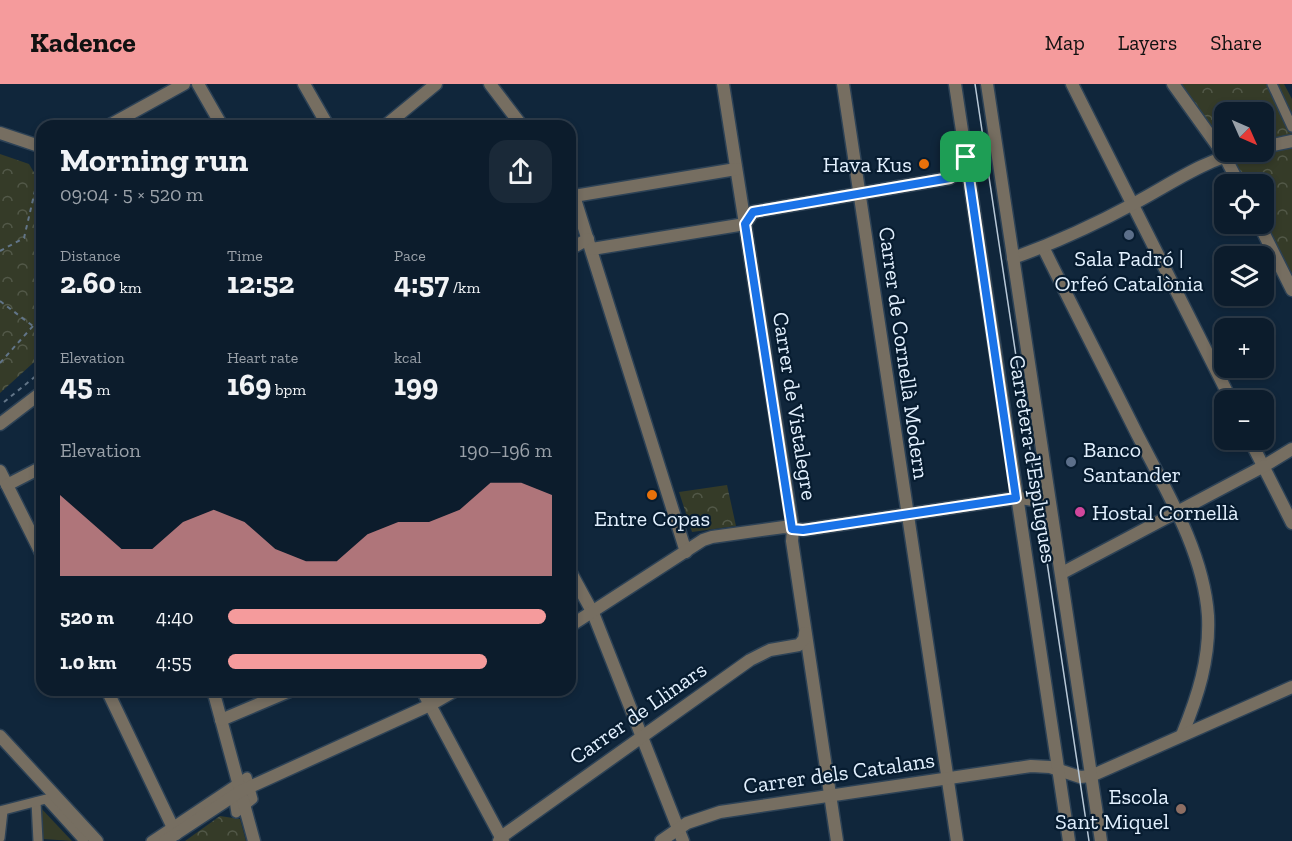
<!DOCTYPE html>
<meta charset="utf-8">
<style>
:root{--surface:#0c1c2c;--page:#1a2938;--text:#f1f3f6;--muted:#9aa1a9;--line:#2c3a48;--accent:#f59b9c}
body{margin:0;font-family:"Zilla Slab",serif;background:var(--page);color:var(--text);height:100vh;display:flex;flex-direction:column;font-size:22px;white-space:nowrap}
*{box-sizing:border-box;margin:0}
p{font-size:20px;color:var(--muted)}
.icon{flex:none;width:33px;height:33px;fill:none;stroke:currentColor;stroke-width:2;stroke-linecap:round;stroke-linejoin:round}
.map{position:relative;flex:1;overflow:hidden}
.panel{position:absolute;left:36px;top:36px;width:540px;height:576px;display:flex;flex-direction:column;background:var(--surface);border-radius:18px;box-shadow:0 3px 9px #0003,0 0 0 2px var(--line)}
.panel>*{flex:none}
.needle{width:39px;rotate:135deg}
.buttons{position:absolute;left:1214px;top:18px;display:grid;gap:12px}
.buttons a{display:grid;place-items:center;width:60px;height:60px;border-radius:12px;background:var(--surface);box-shadow:0 3px 9px #0003,0 0 0 2px var(--line);font-size:30px}
.pin{position:absolute;display:grid;place-items:center;width:51px;height:51px;color:#fff;margin:-26px;border-radius:12px;box-shadow:0 3px 9px #0006}
.round{display:grid;place-items:center;flex:none;width:63px;height:63px;border-radius:18px;background:var(--page)}
.overview{display:flex;align-items:center;justify-content:space-between;height:102px;padding:0 24px}
h1{font-size:33px;font-weight:800;line-height:45px}
.figures{display:grid;grid-template-columns:repeat(3,1fr);gap:9px;height:102px;padding:6px 24px}
.figures div{display:grid;align-content:center}
.figures b{font-size:30px;font-weight:800}
.figures small{font-size:16px;font-weight:400}
.figures p{font-size:16px}
.chart{height:168px;padding:12px 24px}
.chart p{display:flex;justify-content:space-between}
.chart svg{width:100%;height:108px;margin-top:6px;fill:var(--accent);opacity:.7}
ul{padding:0 24px;list-style:none;font-size:20px}
li{display:grid;grid-template-columns:96px 72px 1fr;align-items:center;height:45px}
li i{height:15px;border-radius:8px;background:var(--accent)}
header{display:flex;align-items:center;gap:36px;box-sizing:border-box;height:84px;padding:0 30px;background:var(--accent);color:#111}
header strong{font-size:28px}
nav{display:flex;gap:33px;margin-inline-start:auto;font-size:21px}
.map>svg:first-child{display:block}
.green{fill:#353b28}
.park{fill:url(#park-crowns)}
.lines{fill:none;stroke-linecap:round;stroke-linejoin:round}
.pedestrian-casing{stroke:#2d4256;stroke-width:12}
.minor-casing{stroke:#2d4256;stroke-width:15}
.tertiary-casing{stroke:#2d4256;stroke-width:15}
.path{stroke:#627588;stroke-width:2;stroke-dasharray:4.5 4.5;stroke-linecap:butt}
.pedestrian{stroke:#766e61;stroke-width:9}
.minor{stroke:#766e61;stroke-width:12}
.tertiary{stroke:#766e61;stroke-width:12}
.tram{stroke:#b8c8d7;stroke-width:1.5}
.route-casing{stroke:#fff;stroke-width:12}
.route{stroke:#1a73e8;stroke-width:8}
.food-dot{fill:#e8710a;stroke:#071c30;stroke-width:2}
.service-dot{fill:#5c6f8a;stroke:#071c30;stroke-width:2}
.hotel-dot{fill:#d1479c;stroke:#071c30;stroke-width:2}
.education-dot{fill:#8d6e63;stroke:#071c30;stroke-width:2}
.labels{text-anchor:middle;dominant-baseline:central;stroke-width:4.5;stroke-linejoin:round;paint-order:stroke}
.poi-label{font-size:22px;fill:#e2f0fe;stroke:#071c30;text-anchor:end}
.street-label{font-size:22px;fill:#e2f0fe;stroke:#071c30}
</style>
<header>
<strong>Kadence</strong>
<nav><a>Map</a><a>Layers</a><a>Share</a></nav>
</header>
<div class="map">
<svg width="1292" height="757" viewBox="0 0 1292 757">
<defs>
<pattern id="park-crowns" width="20" height="18" patternUnits="userSpaceOnUse" patternTransform="scale(1.5)"><rect width="20" height="18" fill="#353b28"/><path d="M2 6a3 3 0 1 1 6 0M12 15a3 3 0 1 1 6 0" fill="none" stroke="#525848"/></pattern>
</defs>
<rect width="100%" height="100%" fill="#10263b"/>
<path class="green" d="M39,722L72,757L43,755Z"/>
<g class="park">
<path d="M1176,0H1284L1292,15V50L1263,58V28H1224V68Z"/>
<path d="M1292,58V193L1263,135V100H1246L1233,76Z"/>
<path d="M0,70L29,80L42,102V271L0,309Z"/>
<path d="M727,401L736,442L692,448L679,408Z"/>
<path d="M220,732L240,735L246,757H185Z"/>
</g>
<g class="lines">
<g class="pedestrian-casing">
<g id="pedestrian">
<path d="M1272,0L1292,43"/>
<path d="M36,718L38,757"/>
<path d="M0,727L46,715L84,757"/>
<path d="M0,754L3,727"/>
<path d="M151,757L247,693L253,715L236,729L232,704"/>
</g>
</g>
<g class="minor-casing">
<g id="minor">
<path d="M198,0L222,42"/>
<path d="M304,0L328,42"/>
<path d="M490,0L522,42"/>
<path d="M723,0L793,445L792,457L837,757"/>
<path d="M843,0L957,757"/>
<path d="M1072,0L1231,316"/>
<path d="M1173,0L1224,71L1239,100"/>
<path d="M108,42L184,0"/>
<path d="M385,42L436,0"/>
<path d="M0,49L42,63"/>
<path d="M1263,63L1292,57"/>
<path d="M570,106L574,112L686,468"/>
<path d="M574,112L736,85"/>
<path d="M1259,140L1292,206"/>
<path d="M1043,163C1074,226 1106,288 1137,350C1166,406 1204,469 1208,532C1210,575 1198,612 1182,651"/>
<path d="M570,165L588,155"/>
<path d="M592,165L745,140L753,128L950,94L961,87L966,73"/>
<path d="M1013,174C1055,159 1096,140 1135,119C1169,101 1204,76 1242,68"/>
<path d="M0,340L42,308"/>
<path d="M1250,356L1292,439"/>
<path d="M0,387L42,471"/>
<path d="M7,401L42,383"/>
<path d="M570,487L593,529L683,757"/>
<path d="M1062,489L1264,382L1292,365"/>
<path d="M570,542L703,456L712,453L784,443L803,446L1016,414C1035,415 1044,417 1052,434"/>
<path d="M107,606L176,750"/>
<path d="M213,606L254,757"/>
<path d="M422,606L503,757"/>
<path d="M221,636L292,606"/>
<path d="M0,652L97,757"/>
<path d="M165,757L241,707L430,621L456,606"/>
<path d="M499,757L501,753L750,576L770,566L799,561L804,555L805,549"/>
<path d="M661,757L687,739L720,728L1031,682L1050,683L1080,693L1091,692L1292,603"/>
</g>
</g>
<g class="tertiary-casing">
<g id="tertiary">
<path d="M955,0L1069,757"/>
<path d="M987,0L1101,757"/>
</g>
</g>
<g class="path">
<path d="M0,167L24,154L38,94L42,84"/>
<path d="M0,217L42,249"/>
<path d="M0,279L33,242"/>
<path d="M4,318L42,287"/>
</g>
<use href="#pedestrian" class="pedestrian"/>
<use href="#minor" class="minor"/>
<use href="#tertiary" class="tertiary"/>
<path class="tram" d="M975,0L1089,757"/>
</g>
<g class="lines">
<g class="route-casing">
<path id="route" d="M966,73L1016,414L803,446L792,445L745,140L753,128L950,94L961,87Z"/>
</g>
<use href="#route" class="route"/>
</g>
<g class="food-dot">
<circle cx="924" cy="80" r="6"/>
<circle cx="652" cy="411" r="6"/>
</g>
<g class="service-dot">
<circle cx="1129" cy="151" r="6"/>
<circle cx="1071" cy="378" r="6"/>
</g>
<circle class="hotel-dot" cx="1080" cy="428" r="6"/>
<circle class="education-dot" cx="1181" cy="725" r="6"/>
<g class="labels">
<g class="poi-label">
<text x="912" y="80">Hava Kus</text>
<text x="1129" y="174" text-anchor="middle">Sala Padró |<tspan x="1129" dy="25">Orfeó Catalònia</tspan></text>
<text x="1083" y="365" text-anchor="start">Banco<tspan x="1083" dy="25">Santander</tspan></text>
<text x="1092" y="428" text-anchor="start">Hostal Cornellà</text>
<text x="652" y="434" text-anchor="middle">Entre Copas</text>
<text x="1169" y="712">Escola<tspan x="1169" dy="25">Sant Miquel</tspan></text>
</g>
<g class="street-label">
<text transform="translate(904 269) rotate(82)">Carrer de Cornellà Modern</text>
<text transform="translate(795 322) rotate(81)">Carrer de Vistalegre</text>
<text transform="translate(1033 375) rotate(81)">Carretera d'Esplugues</text>
<text transform="translate(638 629) rotate(-35)">Carrer de Llinars</text>
<text transform="translate(839 689) rotate(-8)">Carrer dels Catalans</text>
</g>
</g>
</svg>
<div class="buttons">
<a><svg class="needle" viewBox="-14 -14 28 28"><path d="M0-13l5 13h-10z" fill="#e53935"/><path d="M0 13l5-13h-10z" fill="#9aa1a9"/></svg></a>
<a><svg class="icon" aria-label="locate" viewBox="0 0 24 24"><circle cx="12" cy="12" r="6"/><path d="M12 2v4M12 18v4M2 12h4M18 12h4"/></svg></a>
<a><svg class="icon" aria-label="layers" viewBox="0 0 24 24"><path d="M12 4l9 5-9 5-9-5zM3 14l9 5 9-5"/></svg></a>
<a>+</a>
<a>−</a>
</div>
<div class="pin" style="left:966px;top:73px;background:#1e9e55"><svg class="icon" aria-label="arrive" viewBox="0 0 24 24"><path d="M6 21V4h12l-3 4 3 4H6"/></svg></div>
<section class="panel">
<div class="overview"><div><h1>Morning run</h1><p>09:04 · 5 × 520 m</p></div><a class="round"><svg class="icon" aria-label="share" viewBox="0 0 24 24"><path d="M12 15V3M7 8l5-5 5 5M5 13v7h14v-7"/></svg></a></div>
<div class="figures">
<div><p>Distance</p><b>2.60<small> km</small></b></div>
<div><p>Time</p><b>12:52</b></div>
<div><p>Pace</p><b>4:57<small> /km</small></b></div>
</div>
<div class="figures">
<div><p>Elevation</p><b>45<small> m</small></b></div>
<div><p>Heart rate</p><b>169<small> bpm</small></b></div>
<div><p>kcal</p><b>199</b></div>
</div>
<div class="chart"><p><span>Elevation</span>190–196 m</p>
<svg viewBox="0 0 160 44" preserveAspectRatio="none"><path d="M0 44V11L10 22L20 33L30 33L40 22L50 17L60 22L70 33L80 38L90 38L100 27L110 22L120 22L130 17L140 6L150 6L160 11V44z"/></svg>
</div>
<ul>
<li><b>520 m</b>4:40<i style="width:98%"></i></li>
<li><b>1.0 km</b>4:55<i style="width:80%"></i></li>
</ul>
</section>
</div>
